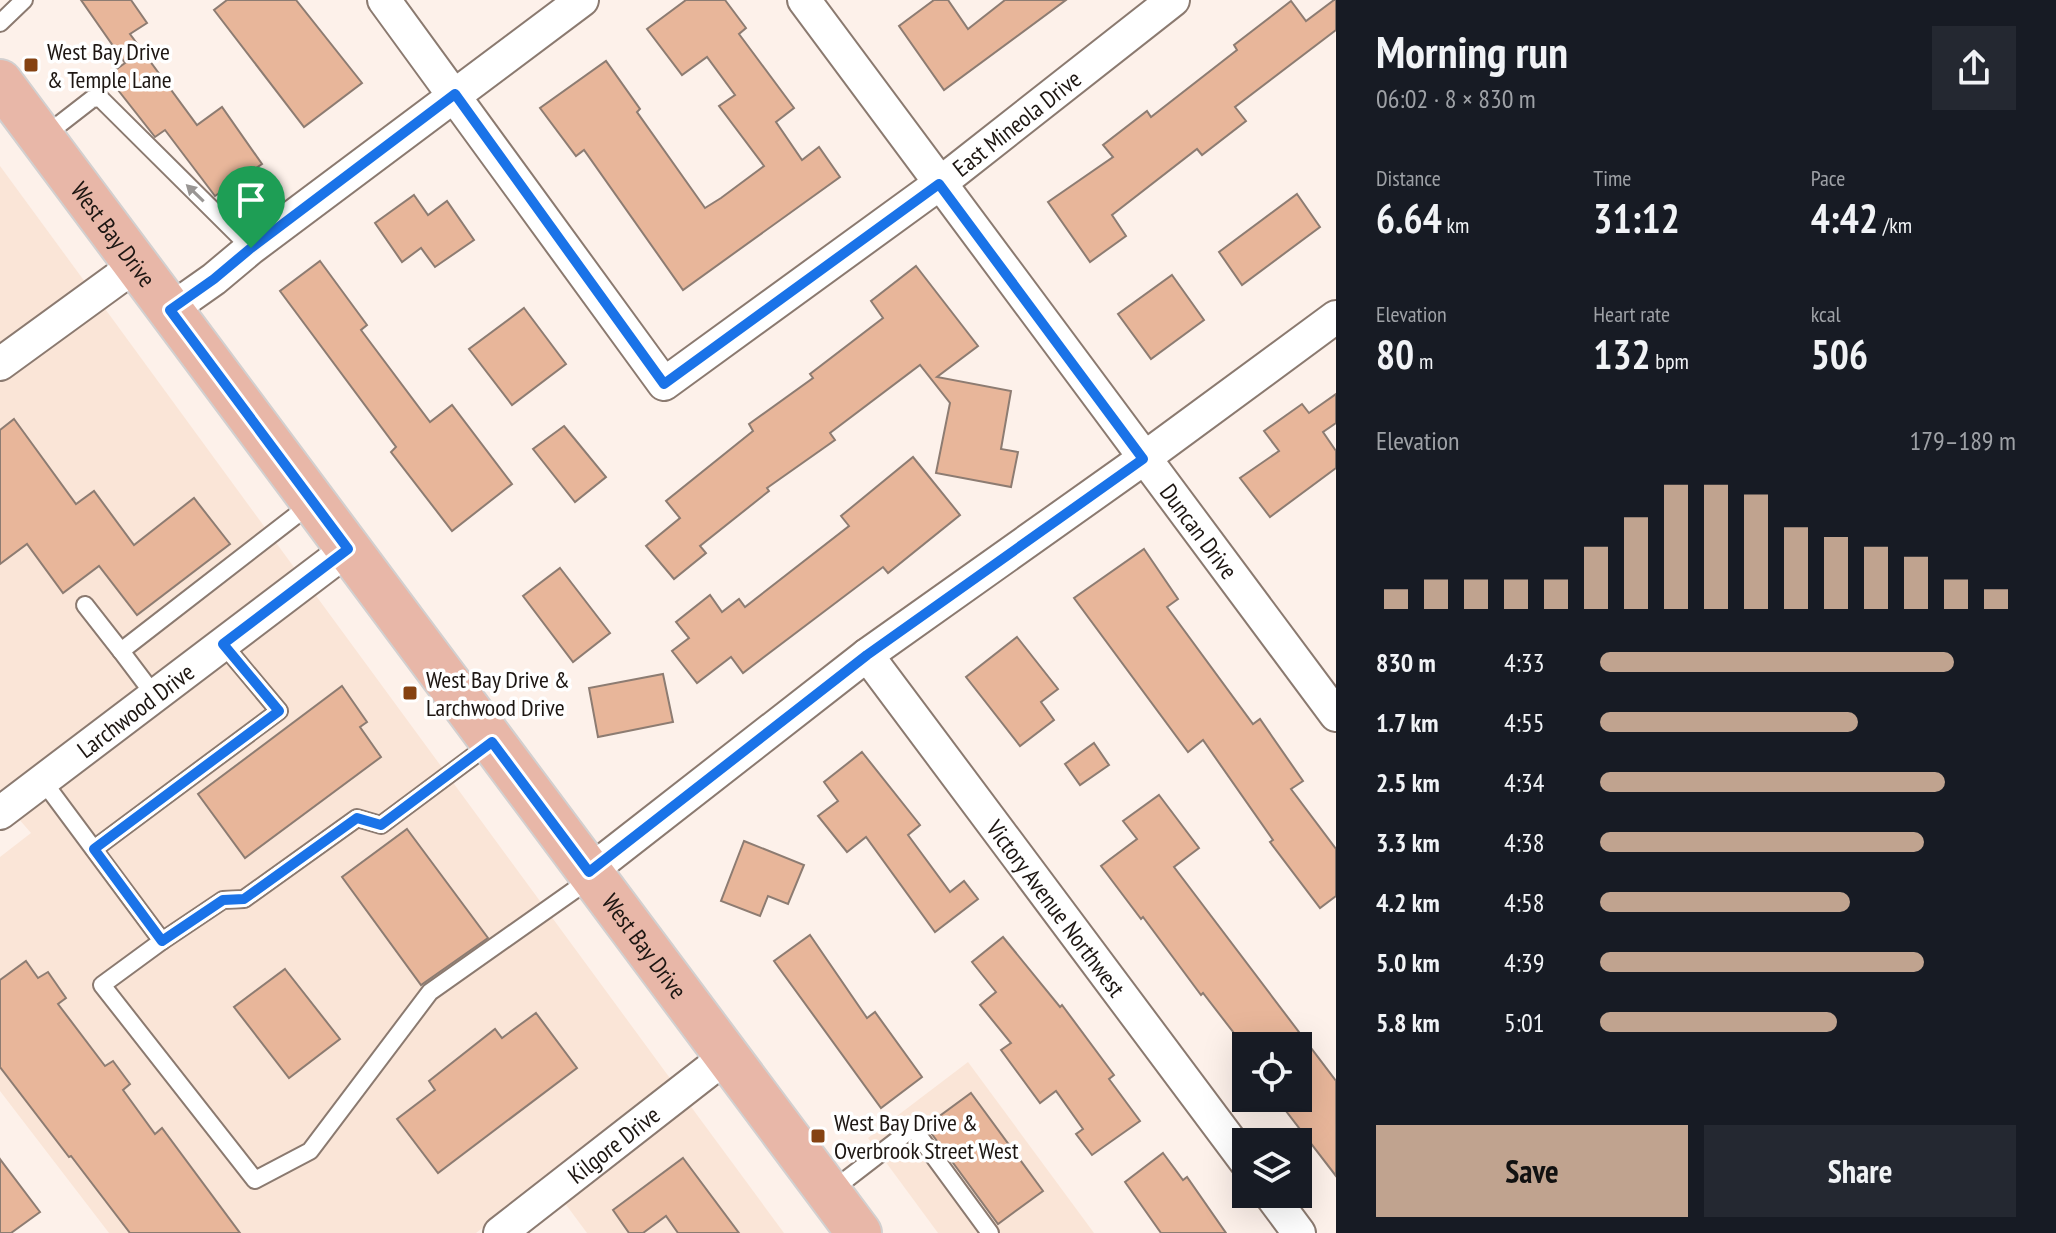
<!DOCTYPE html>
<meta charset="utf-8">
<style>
:root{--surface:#171b24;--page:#242831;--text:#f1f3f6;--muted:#9ea1a6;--accent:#c0a38f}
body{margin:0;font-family:"PT Sans Narrow",sans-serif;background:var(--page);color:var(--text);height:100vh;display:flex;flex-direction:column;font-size:30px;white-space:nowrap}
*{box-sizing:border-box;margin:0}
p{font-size:26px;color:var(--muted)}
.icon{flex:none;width:44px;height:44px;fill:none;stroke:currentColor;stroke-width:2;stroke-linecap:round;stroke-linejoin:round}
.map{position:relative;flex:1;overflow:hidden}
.panel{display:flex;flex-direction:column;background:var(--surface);width:720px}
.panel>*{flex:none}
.buttons{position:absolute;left:1232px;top:1032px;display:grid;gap:16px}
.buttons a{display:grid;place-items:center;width:80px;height:80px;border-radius:0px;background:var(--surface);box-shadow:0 8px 32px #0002;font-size:40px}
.pin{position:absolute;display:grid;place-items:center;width:68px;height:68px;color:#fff;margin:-82px -34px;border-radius:50% 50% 50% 0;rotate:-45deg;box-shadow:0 0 8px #0007}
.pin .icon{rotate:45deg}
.round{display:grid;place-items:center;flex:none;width:84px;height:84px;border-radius:0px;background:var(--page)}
.overview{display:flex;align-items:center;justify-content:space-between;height:136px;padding:0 40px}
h1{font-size:44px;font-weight:800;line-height:60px}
.figures{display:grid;grid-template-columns:repeat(3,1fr);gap:12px;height:136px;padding:8px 40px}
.figures div{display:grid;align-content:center}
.figures b{font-size:40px;font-weight:800}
.figures small{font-size:22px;font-weight:400}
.figures p{font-size:22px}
.chart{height:224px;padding:16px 40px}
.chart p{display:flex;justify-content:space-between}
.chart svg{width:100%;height:144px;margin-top:8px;stroke:var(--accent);stroke-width:6}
.button{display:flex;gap:16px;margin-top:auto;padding:16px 40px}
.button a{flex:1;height:92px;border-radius:0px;background:var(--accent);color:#111;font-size:32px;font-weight:800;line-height:92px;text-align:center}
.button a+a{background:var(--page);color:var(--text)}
ul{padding:0 40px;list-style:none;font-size:26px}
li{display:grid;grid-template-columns:128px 96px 1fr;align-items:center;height:60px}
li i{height:20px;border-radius:10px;background:var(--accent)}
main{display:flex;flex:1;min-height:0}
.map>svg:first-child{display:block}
.commercial{fill:#fae5d7}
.building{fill:#e8b69a;stroke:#8d7c72;stroke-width:2}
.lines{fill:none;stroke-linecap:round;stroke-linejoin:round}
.lane-casing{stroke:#8b7a70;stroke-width:20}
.street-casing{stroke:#8b7a70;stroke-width:36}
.primary-casing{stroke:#d2d0d0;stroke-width:48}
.lane{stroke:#fff;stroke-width:16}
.street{stroke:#fff;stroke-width:32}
.primary{stroke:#e8b7a8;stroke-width:44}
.oneway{fill:#999694}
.route-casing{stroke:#fff;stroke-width:16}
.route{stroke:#1a73e8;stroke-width:10}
.poi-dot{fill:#854212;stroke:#fff;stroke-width:3}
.labels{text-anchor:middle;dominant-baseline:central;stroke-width:7;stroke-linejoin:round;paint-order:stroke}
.poi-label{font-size:24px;fill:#1d1612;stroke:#fff;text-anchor:start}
.street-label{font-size:24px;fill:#1d1612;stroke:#fff}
</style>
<main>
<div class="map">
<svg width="1336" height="1233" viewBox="0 0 1336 1233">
<rect width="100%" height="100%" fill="#fdf1ea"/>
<g class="commercial">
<path d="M0,166L85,282L0,345Z"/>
<path d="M103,306L296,570L0,795V382Z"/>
<path d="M314,593L672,1081L476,1233H109L0,1091V857L31,833L18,818Z"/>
<path d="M968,1062L1094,1233H938L868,1138Z"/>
<path d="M689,1104L784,1233H587L564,1202Z"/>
</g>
<g class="building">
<path d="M81,0H131L147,23L130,34L197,125L222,107L262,164L215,196L165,130L155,137L107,76L125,63Z"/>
<path d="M227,0H296L362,83L304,127L214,10Z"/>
<path d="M686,0H725L746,28L739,34L794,108L776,122L802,160L819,147L840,177L683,290L584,150L576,156L540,108L606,61L640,109L637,112L705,208L721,198L764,166L719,106L735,95L707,57L682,75L647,29Z"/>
<path d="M934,0H948L968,29L1005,0H1066L944,90L899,26Z"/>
<path d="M1334,0H1336V30L1235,107L1246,121L1202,155L1197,149L1112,215L1126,236L1090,262L1048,202L1113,157L1103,145L1147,111L1151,117L1237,50L1234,45L1291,1L1306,21Z"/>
<path d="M1297,194L1320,227L1242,285L1219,252Z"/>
<path d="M414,195L428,215L447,201L474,240L435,267L421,248L402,262L375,223Z"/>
<path d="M320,261L367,325L361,330L430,422L452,405L512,484L452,531L391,452L396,447L280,291Z"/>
<path d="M916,266L978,346L937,377L1011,391L1001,449L1018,452L1011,487L936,473L950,403L920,365L830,433L835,440L767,488L769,491L700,546L706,553L674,579L646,546L680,518L666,501L753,431L749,424L813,378L810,374L883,318L871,301Z"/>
<path d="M1172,275L1204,320L1151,359L1118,314Z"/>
<path d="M524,308L566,364L512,405L469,349Z"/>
<path d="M1336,394V423L1323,432L1336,451V468L1270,517L1240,478L1279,451L1264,431L1302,404L1309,413Z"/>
<path d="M14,419L76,504L94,491L134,545L194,498L230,544L137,615L99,566L63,593L27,544L0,564V430Z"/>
<path d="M564,426L606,477L575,502L533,449Z"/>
<path d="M913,457L960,515L888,573L883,567L743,673L731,657L697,683L672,651L689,638L676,622L710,595L722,612L739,599L745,607L849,526L841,516Z"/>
<path d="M1144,549L1178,599L1167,607L1253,724L1260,719L1303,781L1291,789L1336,849V896L1320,908L1270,842L1273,840L1203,740L1188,752L1074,598Z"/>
<path d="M560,568L610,633L573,662L523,596Z"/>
<path d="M1017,637L1058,689L1041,702L1054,720L1020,746L966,677Z"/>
<path d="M663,674L673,722L598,737L589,688Z"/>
<path d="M342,686L367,722L360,727L381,757L245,858L198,794Z"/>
<path d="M1094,743L1109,765L1080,785L1065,764Z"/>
<path d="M862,752L920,825L908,835L950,892L964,881L978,899L935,932L866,837L847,852L818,816L838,801L824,782Z"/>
<path d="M1159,795L1199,848L1174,867L1336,1081V1176L1276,1098H1298V1046H1244L1203,993L1201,995L1143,917L1141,919L1101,866L1137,839L1123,821Z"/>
<path d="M407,829L488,938L421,985L342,877Z"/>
<path d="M744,841L804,865L788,904L768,896L760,916L721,901Z"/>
<path d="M810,935L867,1018L875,1012L922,1077L881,1108L774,961Z"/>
<path d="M1003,937L1060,1007L1062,1005L1114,1075L1109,1079L1140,1121L1092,1155L1076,1134L1083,1129L1056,1091L1040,1103L1001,1050L1011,1043L980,1005L996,992L972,962Z"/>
<path d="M26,961L38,978L48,972L66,998L58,1004L105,1066L113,1061L130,1084L123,1090L155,1134L162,1128L240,1233H130L71,1156L69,1157L0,1067V980Z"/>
<path d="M285,969L340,1039L289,1078L234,1007Z"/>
<path d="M536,1013L577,1068L438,1173L397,1119L435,1090L429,1081L495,1029L502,1038Z"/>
<path d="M971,1093L1043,1191L998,1224L926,1126Z"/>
<path d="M1163,1153L1183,1180L1187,1177L1226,1233H1161L1125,1182Z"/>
<path d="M683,1158L739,1233H678L666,1216L643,1233H629L613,1210Z"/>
<path d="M0,1159L40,1212L11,1233H0Z"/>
</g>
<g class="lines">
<g class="lane-casing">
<g id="lane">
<path d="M0,23L24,0"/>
<path d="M43,137L92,99L100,98L251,248"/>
<path d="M85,605L121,651"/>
<path d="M155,696L121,651L312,503"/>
<path d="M43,781L162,941L102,985L255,1180L310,1151L430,992L593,877"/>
<path d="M94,849L279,711L223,644"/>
<path d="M162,941L223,900L244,899L357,818L381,825L491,743"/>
<path d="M830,1192L913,1128L990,1233"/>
</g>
</g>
<g class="street-casing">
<g id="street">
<path id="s1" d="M384,0L664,384L939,184L1173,0"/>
<path id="s2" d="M804,0L1336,715"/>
<path d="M170,310L214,279L251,248L582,0"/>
<path d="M0,364L136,265"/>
<path id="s3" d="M867,655L1246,1162"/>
<path id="s4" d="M0,813L348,549"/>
<path d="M589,872L867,655L1143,459L1336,317"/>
<path d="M1270,1194L1299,1233"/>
<path id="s5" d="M500,1233L727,1056"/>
</g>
</g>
<g class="primary-casing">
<g id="primary">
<path id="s6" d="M0,82L859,1233"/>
</g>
</g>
<use href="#lane" class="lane"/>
<use href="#street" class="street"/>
<use href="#primary" class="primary"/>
</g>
<defs><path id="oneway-solid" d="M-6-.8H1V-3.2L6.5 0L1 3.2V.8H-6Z" transform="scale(2)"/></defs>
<use class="oneway" href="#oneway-solid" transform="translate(195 193) rotate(-136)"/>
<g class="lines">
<g class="route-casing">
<path id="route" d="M455,94L664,384L939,184L1143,459L867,655L589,872L492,742L381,825L357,818L244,899L223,900L162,941L94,849L279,711L223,644L348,549L170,310L214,279L251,248Z"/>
</g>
<use href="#route" class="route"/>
</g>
<g class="poi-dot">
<rect x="23" y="57" width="16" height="16" rx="4"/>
<rect x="402" y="685" width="16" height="16" rx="4"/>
<rect x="810" y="1128" width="16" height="16" rx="4"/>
</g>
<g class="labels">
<g class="poi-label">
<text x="47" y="51">West Bay Drive<tspan x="47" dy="28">&amp; Temple Lane</tspan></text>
<text x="426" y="679">West Bay Drive &amp;<tspan x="426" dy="28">Larchwood Drive</tspan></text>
<text x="834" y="1122">West Bay Drive &amp;<tspan x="834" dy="28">Overbrook Street West</tspan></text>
</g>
<g class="street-label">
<text stroke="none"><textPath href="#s1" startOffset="914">East Mineola Drive</textPath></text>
<text stroke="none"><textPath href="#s6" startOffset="190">West Bay Drive</textPath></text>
<text stroke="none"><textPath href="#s2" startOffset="662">Duncan Drive</textPath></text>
<text stroke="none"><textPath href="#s4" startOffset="170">Larchwood Drive</textPath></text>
<text stroke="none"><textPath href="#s3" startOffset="316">Victory Avenue Northwest</textPath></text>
<text stroke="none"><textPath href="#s6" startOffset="1078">West Bay Drive</textPath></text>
<text stroke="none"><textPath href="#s5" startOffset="144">Kilgore Drive</textPath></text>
</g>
</g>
</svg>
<div class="buttons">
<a><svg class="icon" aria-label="locate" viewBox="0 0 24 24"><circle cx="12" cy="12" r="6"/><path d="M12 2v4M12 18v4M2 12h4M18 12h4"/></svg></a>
<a><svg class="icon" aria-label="layers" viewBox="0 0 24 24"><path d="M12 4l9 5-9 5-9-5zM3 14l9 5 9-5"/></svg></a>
</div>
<div class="pin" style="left:251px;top:248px;background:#1e9e55"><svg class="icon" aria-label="arrive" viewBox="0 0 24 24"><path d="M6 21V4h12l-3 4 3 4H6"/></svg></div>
</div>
<section class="panel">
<div class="overview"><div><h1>Morning run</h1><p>06:02 · 8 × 830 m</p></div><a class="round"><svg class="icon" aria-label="share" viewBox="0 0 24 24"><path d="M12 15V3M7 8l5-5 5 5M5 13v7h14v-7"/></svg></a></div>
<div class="figures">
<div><p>Distance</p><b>6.64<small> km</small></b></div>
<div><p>Time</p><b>31:12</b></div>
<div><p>Pace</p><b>4:42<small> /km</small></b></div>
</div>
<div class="figures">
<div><p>Elevation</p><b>80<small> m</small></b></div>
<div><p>Heart rate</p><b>132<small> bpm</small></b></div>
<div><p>kcal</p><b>506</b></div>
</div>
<div class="chart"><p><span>Elevation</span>179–189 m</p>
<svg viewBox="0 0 160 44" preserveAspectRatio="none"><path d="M5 44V38M15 44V35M25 44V35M35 44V35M45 44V35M55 44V25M65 44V16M75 44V6M85 44V6M95 44V9M105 44V19M115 44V22M125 44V25M135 44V28M145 44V35M155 44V38"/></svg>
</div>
<ul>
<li><b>830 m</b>4:33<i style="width:85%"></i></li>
<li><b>1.7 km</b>4:55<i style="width:62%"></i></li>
<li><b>2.5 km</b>4:34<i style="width:83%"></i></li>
<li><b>3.3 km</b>4:38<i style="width:78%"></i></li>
<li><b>4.2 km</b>4:58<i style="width:60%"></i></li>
<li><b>5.0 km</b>4:39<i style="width:78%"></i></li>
<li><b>5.8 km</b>5:01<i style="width:57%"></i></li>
</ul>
<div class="button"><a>Save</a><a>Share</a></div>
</section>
</main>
